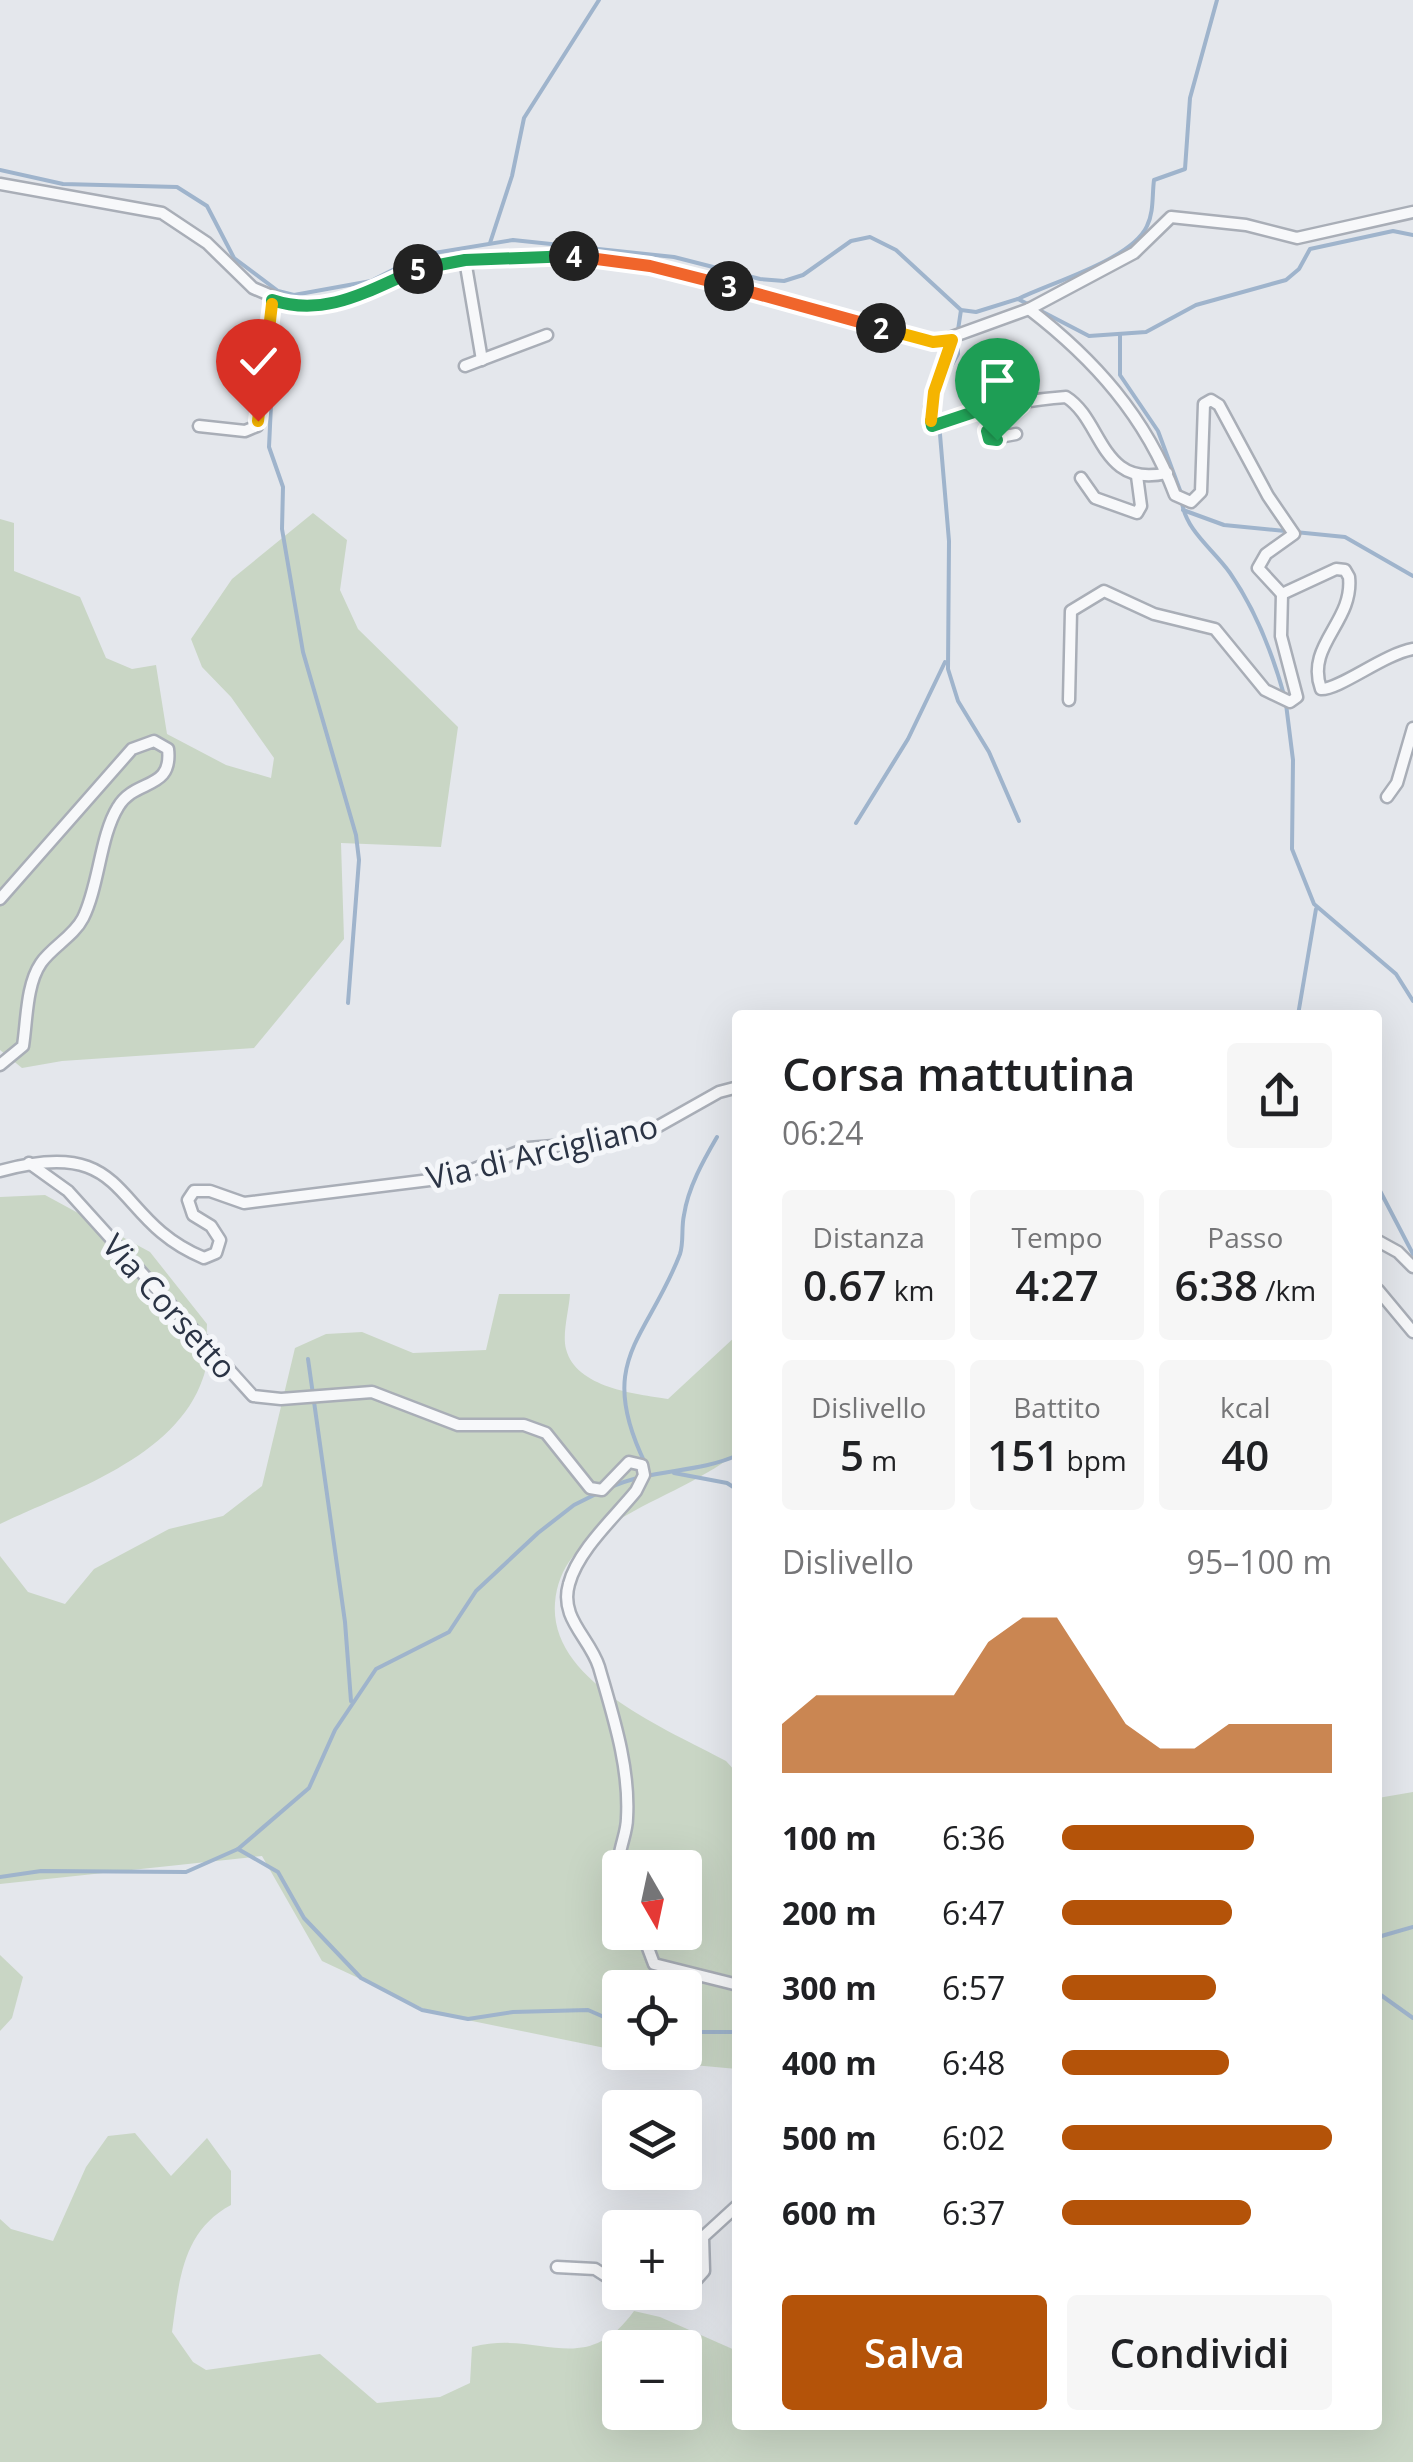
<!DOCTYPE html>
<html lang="it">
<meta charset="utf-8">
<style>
:root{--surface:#fff;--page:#f6f6f6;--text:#202124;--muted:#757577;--accent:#b45309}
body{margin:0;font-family:"Open Sans",sans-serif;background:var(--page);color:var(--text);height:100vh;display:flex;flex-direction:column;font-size:38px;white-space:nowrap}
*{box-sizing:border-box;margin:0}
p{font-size:32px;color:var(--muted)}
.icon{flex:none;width:55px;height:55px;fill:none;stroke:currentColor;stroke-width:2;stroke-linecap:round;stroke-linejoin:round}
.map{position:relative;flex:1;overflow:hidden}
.drawer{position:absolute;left:732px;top:1010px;width:650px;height:1420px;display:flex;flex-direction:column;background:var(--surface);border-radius:10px;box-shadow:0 10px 40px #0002}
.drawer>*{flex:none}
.needle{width:65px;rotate:171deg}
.buttons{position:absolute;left:602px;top:1850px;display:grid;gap:20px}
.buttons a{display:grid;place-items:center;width:100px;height:100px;border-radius:10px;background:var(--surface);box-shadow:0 10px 40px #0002;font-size:50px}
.pin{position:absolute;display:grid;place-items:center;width:85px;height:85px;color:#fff;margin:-102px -42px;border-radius:50% 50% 50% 0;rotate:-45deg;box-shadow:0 0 10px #0007}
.pin .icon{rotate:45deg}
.km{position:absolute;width:50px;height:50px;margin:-25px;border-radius:50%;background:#222;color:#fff;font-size:28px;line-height:50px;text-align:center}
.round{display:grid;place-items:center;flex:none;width:105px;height:105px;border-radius:10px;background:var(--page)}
.head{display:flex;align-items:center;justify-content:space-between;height:170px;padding:0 50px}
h1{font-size:45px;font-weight:600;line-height:75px}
.stats{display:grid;grid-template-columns:repeat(3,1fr);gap:15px;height:170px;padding:10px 50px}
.stats div{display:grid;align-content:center;border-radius:10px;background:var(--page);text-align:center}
.stats b{font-size:42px;font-weight:600}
.stats small{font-size:28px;font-weight:400}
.stats p{font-size:28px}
.chart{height:280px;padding:20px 50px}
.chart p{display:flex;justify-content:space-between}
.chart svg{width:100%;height:180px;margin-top:10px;fill:var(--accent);opacity:.7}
.cta{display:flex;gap:20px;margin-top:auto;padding:20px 50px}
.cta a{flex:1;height:115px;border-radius:10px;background:var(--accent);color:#fff;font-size:40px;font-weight:600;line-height:115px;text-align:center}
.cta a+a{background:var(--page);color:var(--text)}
ul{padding:0 50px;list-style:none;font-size:32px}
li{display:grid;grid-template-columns:160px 120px 1fr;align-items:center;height:75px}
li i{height:25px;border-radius:12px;background:var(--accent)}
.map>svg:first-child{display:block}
.green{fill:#c9d6c5;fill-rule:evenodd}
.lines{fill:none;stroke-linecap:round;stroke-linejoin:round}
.stream{stroke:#9fb4cc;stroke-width:4}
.street-casing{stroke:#a9aeb7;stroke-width:15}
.street{stroke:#f7f8fa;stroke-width:10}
.split-1-casing{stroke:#fff;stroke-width:20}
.split-2-casing{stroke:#fff;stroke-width:20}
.split-3-casing{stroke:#fff;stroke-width:20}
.split-4-casing{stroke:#fff;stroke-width:20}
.split-5-casing{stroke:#fff;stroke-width:20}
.split-6-casing{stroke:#fff;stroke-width:20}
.split-7-casing{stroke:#fff;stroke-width:20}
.split-1{stroke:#22a559;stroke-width:12}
.split-2{stroke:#f5b400;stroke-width:12}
.split-3{stroke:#f0652b;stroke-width:12}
.split-4{stroke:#f0652b;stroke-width:12}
.split-5{stroke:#22a559;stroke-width:12}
.split-6{stroke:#22a559;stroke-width:12}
.split-7{stroke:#f5b400;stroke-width:12}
.labels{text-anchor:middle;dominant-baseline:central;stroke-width:10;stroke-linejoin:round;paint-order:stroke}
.street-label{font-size:32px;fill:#2b3445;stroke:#f4f6f9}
</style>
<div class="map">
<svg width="1413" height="2462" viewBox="0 0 1413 2462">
<rect width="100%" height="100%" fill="#e4e7ec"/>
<g class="green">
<path d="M313,513L347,540L340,590L358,629L458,727L441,847L341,843L344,939L254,1048L62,1061L22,1068L0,1050V519L14,523V571L80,597L106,658L132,669L156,665L167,734L226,765L271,778L274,758L231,697L202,667L191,639L232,579Z"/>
<path d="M45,1195L150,1252L207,1324C206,1340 209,1363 203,1378C176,1458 69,1491 0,1524V1197Z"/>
<path d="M499,1294H570C569,1310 562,1334 566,1349C576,1388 636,1394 668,1399L737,1335V1453C699,1482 651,1499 610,1525C580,1544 558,1566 555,1603C549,1682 667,1729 726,1761L737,1773V2069L671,2063L627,2053L685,2052V1988H620V2051L433,2013L322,1961L262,1856L0,1884V1556L28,1592L65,1604L94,1569L169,1529L223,1516L262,1486L295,1348L326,1334L362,1332L413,1353L486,1350ZM620,1868H685V1932H620Z"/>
<path d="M1413,1792V2462H0V2219L11,2229L53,2241L86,2167L108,2136L135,2133L171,2176L207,2138L231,2171V2205C182,2231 179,2282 172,2332L193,2362L206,2370L320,2354L377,2403L440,2397L470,2383L472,2347C541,2329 584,2380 634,2311L660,2317L737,2351L738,2425H1378V1798ZM620,2348H685V2412H620Z"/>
<path d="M0,1955L23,1977L12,2018L0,2031Z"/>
</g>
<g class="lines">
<g class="stream">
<path d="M0,170L63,184L177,187L207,206L234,258L278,291L294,295L371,281L422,255L513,240L674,257L760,279L784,281L803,275L851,241L870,237L896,250L961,310L976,312L1018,299L1089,336L1146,332L1196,305L1286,280L1299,269L1310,249L1393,231L1413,235"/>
<path d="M490,243L512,176L524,118L599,0"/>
<path d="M1018,299C1052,282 1131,260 1147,226C1154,212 1152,195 1154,180L1185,169L1190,98L1217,0"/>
<path d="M275,321L269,447L283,487L282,529L303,652L356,835L359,860L348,1003"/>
<path d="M958,330L961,310"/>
<path d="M1120,334V375L1158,431L1181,493"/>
<path d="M943,381L958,354V339"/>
<path d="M937,399L949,541L948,669L958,701L989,752L1019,821"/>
<path d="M1182,503C1187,532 1213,549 1230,573C1255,609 1272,652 1284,695"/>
<path d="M1183,510L1224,525L1345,537L1413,576"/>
<path d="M1286,704L1293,760L1292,849L1314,904L1396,974L1413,1001"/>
<path d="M856,823L908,739L945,662"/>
<path d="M1298,1015L1316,909"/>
<path d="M1378,1187L1413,1254"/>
<path d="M308,1359L345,1622L351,1701"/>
<path d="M645,1463C595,1360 647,1340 680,1254C684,1242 681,1228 684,1215C688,1188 703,1161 717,1137"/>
<path d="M674,1473L727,1483L738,1490"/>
<path d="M609,1488C651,1468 696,1474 738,1455"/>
<path d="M238,1849L278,1872L304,1918L361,1978L422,2010L468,2019L513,2012L588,2010L620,2024"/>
<path d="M0,1877L41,1871L186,1872L238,1849L309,1788L335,1730L376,1669L449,1632L476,1591L538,1533L574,1505L600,1492"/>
<path d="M1378,1937L1413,1927"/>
<path d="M1378,1993L1413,2018"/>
<path d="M685,2032H738"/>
</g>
<g class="street-casing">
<g id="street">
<path d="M0,184L162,213L207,243L253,288L298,307L337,304L435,264L584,256L688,274L938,342L1029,309L1134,253L1171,217L1246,225L1297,238L1413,212"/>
<path d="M465,260L482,360"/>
<path d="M1029,309C1094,359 1146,417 1175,495L1191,502L1201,492L1204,404L1211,400L1219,405L1268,496L1294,534L1266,554L1258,568L1282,594L1336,569L1345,570L1349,577C1354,622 1305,645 1321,689C1339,690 1384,654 1413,649"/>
<path d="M952,341L930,407L932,426C979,412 1016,400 1066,397C1103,420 1100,489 1167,473"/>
<path d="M465,366L547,335"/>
<path d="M199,426L245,431L257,426L273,300"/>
<path d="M1016,434L989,439L987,431L1021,405"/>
<path d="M1081,478L1095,498L1137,513L1141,506L1137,476"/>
<path d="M1069,700L1071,611L1104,591L1154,614L1215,629L1265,690L1290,702L1297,697L1281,636L1282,594"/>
<path d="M1387,797L1397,783L1413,728"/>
<path d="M0,899L132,749L154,741L168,749C173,791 135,778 118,807C100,836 99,886 83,918C74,936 52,947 41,963C26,985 27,1020 23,1046L0,1065"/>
<path d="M29,1163L68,1191L253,1396L281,1399L372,1392L458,1425H524L546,1433L590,1488L602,1490L629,1462L642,1465L644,1475L636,1491C615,1517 578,1550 569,1584C559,1618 590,1638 599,1667C613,1716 630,1767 627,1818C627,1836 616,1852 620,1870"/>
<path d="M0,1171C134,1134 109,1219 204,1258L216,1253L220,1240L211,1226L193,1215L188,1200L194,1191H210L244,1203L454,1177L528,1148L605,1142L648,1132L719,1092L738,1087"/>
<path d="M1378,1241L1398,1252L1413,1267"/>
<path d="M1378,1290L1413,1332"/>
<path d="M642,1932L654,1964L738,1985"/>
<path d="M557,2267L595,2269L620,2285"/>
<path d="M685,2282L696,2280L704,2271L703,2237L738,2205"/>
</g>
</g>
<use href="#street" class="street"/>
</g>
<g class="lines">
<g class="split-1-casing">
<path id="split-1" d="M931,421L932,426L998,404L1021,405L987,431L989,439L997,440"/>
</g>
<g class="split-2-casing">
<path id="split-2" d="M881,328L933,342L952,340L934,392L931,421"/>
</g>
<g class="split-3-casing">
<path id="split-3" d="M729,286L881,328"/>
</g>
<g class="split-4-casing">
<path id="split-4" d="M574,256L650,266L729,286"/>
</g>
<g class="split-5-casing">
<path id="split-5" d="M418,269L465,260L574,256"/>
</g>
<g class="split-6-casing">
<path id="split-6" d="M272,304V300C326,318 369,290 418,269"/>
</g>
<g class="split-7-casing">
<path id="split-7" d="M258,421L272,304"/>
</g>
<use href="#split-1" class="split-1"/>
<use href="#split-2" class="split-2"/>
<use href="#split-3" class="split-3"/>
<use href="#split-4" class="split-4"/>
<use href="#split-5" class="split-5"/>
<use href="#split-6" class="split-6"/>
<use href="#split-7" class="split-7"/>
</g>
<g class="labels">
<g class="street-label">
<text transform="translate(542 1151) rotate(-13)">Via di Arcigliano</text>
<text transform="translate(170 1306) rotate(48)">Via Corsetto</text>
</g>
</g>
</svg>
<div class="buttons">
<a><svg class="needle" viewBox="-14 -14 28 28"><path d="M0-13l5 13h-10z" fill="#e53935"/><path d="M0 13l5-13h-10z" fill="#757577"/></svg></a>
<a><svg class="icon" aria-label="locate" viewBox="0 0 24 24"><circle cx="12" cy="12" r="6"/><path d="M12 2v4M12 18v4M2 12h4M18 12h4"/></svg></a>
<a><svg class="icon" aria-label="layers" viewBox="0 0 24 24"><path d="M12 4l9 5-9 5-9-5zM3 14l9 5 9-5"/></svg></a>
<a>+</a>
<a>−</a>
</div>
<div class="pin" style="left:997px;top:440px;background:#1e9e55"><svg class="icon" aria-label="arrive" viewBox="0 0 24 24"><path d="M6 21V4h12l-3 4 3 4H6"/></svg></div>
<div class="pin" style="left:258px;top:421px;background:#d93025"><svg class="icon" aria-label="check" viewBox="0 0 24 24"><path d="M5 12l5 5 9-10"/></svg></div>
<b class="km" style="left:881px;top:328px">2</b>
<b class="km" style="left:729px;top:286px">3</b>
<b class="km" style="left:574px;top:256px">4</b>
<b class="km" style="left:418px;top:269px">5</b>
<section class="drawer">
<div class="head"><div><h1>Corsa mattutina</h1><p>06:24</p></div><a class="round"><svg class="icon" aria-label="share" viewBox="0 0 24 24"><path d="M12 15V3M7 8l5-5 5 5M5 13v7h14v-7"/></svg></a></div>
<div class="stats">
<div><p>Distanza</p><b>0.67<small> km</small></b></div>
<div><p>Tempo</p><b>4:27</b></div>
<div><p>Passo</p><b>6:38<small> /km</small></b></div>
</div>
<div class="stats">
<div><p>Dislivello</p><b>5<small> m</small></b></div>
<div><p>Battito</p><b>151<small> bpm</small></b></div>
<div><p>kcal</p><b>40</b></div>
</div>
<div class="chart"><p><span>Dislivello</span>95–100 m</p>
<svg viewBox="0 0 160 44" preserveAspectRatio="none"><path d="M0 44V32L10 25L20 25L30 25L40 25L50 25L60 12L70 6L80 6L90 19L100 32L110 38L120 38L130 32L140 32L150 32L160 32V44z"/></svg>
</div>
<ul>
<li><b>100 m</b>6:36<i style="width:71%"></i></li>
<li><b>200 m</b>6:47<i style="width:63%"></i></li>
<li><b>300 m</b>6:57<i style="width:57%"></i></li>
<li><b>400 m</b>6:48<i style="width:62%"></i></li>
<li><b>500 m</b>6:02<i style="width:100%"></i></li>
<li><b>600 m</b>6:37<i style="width:70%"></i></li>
</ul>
<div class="cta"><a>Salva</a><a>Condividi</a></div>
</section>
</div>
